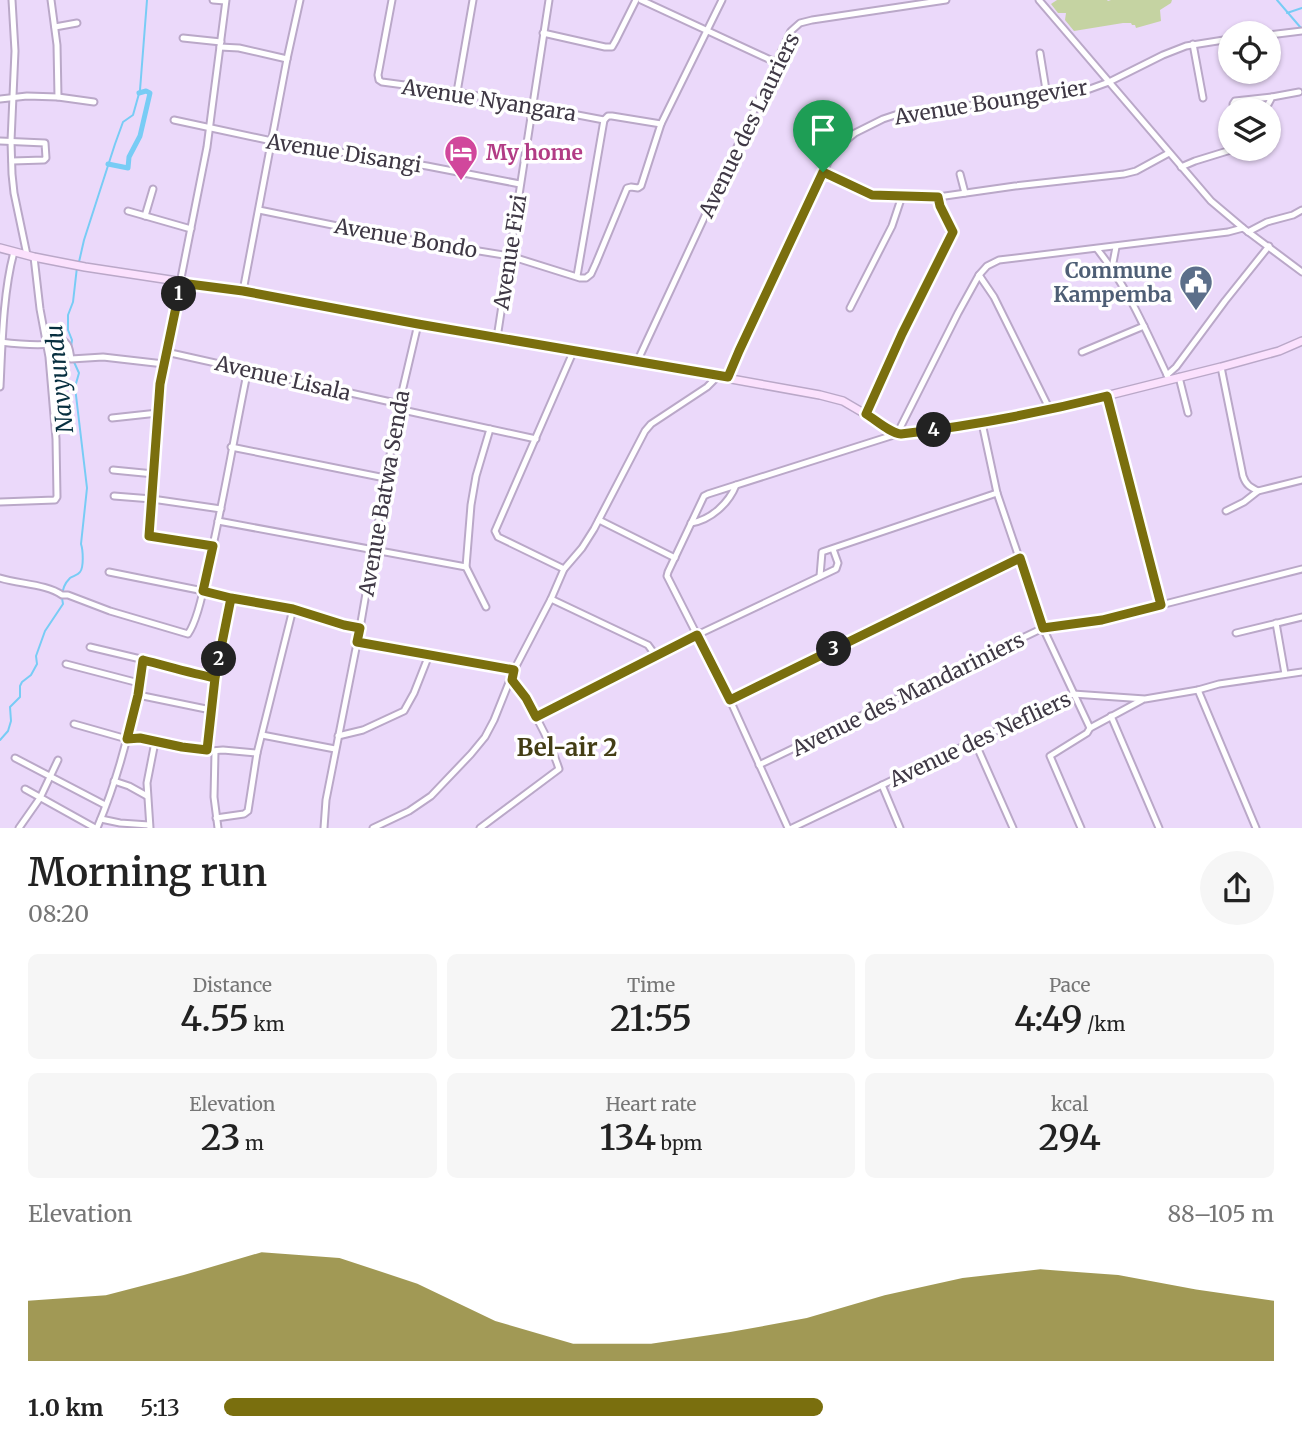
<!DOCTYPE html>
<meta charset="utf-8">
<style>
:root{--surface:#fff;--page:#f6f6f6;--text:#222;--muted:#767676;--accent:#7a6f0e}
body{margin:0;font-family:Merriweather,serif;background:var(--page);color:var(--text);height:100vh;display:flex;flex-direction:column;font-size:26px;white-space:nowrap}
*{box-sizing:border-box;margin:0}
p{font-size:23px;color:var(--muted)}
.icon{flex:none;width:38px;height:38px;fill:none;stroke:currentColor;stroke-width:2;stroke-linecap:round;stroke-linejoin:round}
.map{position:relative;height:828px;overflow:hidden}
.side{display:flex;flex-direction:column;background:var(--surface);flex:1}
.side>*{flex:none}
.fabs{position:absolute;left:1218px;top:21px;display:grid;gap:14px}
.fabs a{display:grid;place-items:center;width:63px;height:63px;border-radius:50%;background:var(--surface);box-shadow:0 2px 5px #0004;font-size:35px}
.pin{position:absolute;display:grid;place-items:center;width:60px;height:60px;color:#fff;margin:-72px -30px;border-radius:50% 50% 50% 0;rotate:-45deg;box-shadow:0 0 7px #0007}
.pin .icon{rotate:45deg}
.km{position:absolute;width:35px;height:35px;margin:-18px;border-radius:50%;background:#222;color:#fff;font-size:19px;line-height:35px;text-align:center}
.round{display:grid;place-items:center;flex:none;width:74px;height:74px;border-radius:37px;background:var(--page)}
.headline{display:flex;align-items:center;justify-content:space-between;height:119px;padding:0 28px}
h1{font-size:38px;font-weight:600;line-height:52px}
.stats{display:grid;grid-template-columns:repeat(3,1fr);gap:10px;height:119px;padding:7px 28px}
.stats div{display:grid;align-content:center;border-radius:10px;background:var(--page);text-align:center}
.stats b{font-size:35px;font-weight:600}
.stats small{font-size:19px;font-weight:400}
.stats p{font-size:19px}
.chart{height:196px;padding:14px 28px}
.chart p{display:flex;justify-content:space-between}
.chart svg{width:100%;height:126px;margin-top:7px;fill:var(--accent);opacity:.7}
ul{padding:0 28px;list-style:none;font-size:23px}
li{display:grid;grid-template-columns:112px 84px 1fr;align-items:center;height:52px}
li i{height:18px;border-radius:9px;background:var(--accent)}
.map>svg:first-child{display:block}
.green{fill:#c5d3a2}
.lines{fill:none;stroke-linecap:round;stroke-linejoin:round}
.stream{stroke:#78ccf5;stroke-width:2}
.canal{stroke:#78ccf5;stroke-width:5}
.street-casing{stroke:#baa8c8;stroke-width:9}
.secondary-casing{stroke:#baa8c8;stroke-width:10}
.street{stroke:#fff;stroke-width:5}
.secondary{stroke:#fbe1fd;stroke-width:7}
.route-casing{stroke:#fff;stroke-width:14}
.route{stroke:#7a6f0e;stroke-width:9}
.labels{text-anchor:middle;dominant-baseline:central;stroke-width:7;stroke-linejoin:round;paint-order:stroke}
.street-label{font-size:21px;fill:#3f3845;stroke:#fff}
.hotel-label{font-size:21px;font-weight:bold;fill:#b23c85;stroke:#fff;text-anchor:start}
.service-label{font-size:21px;font-weight:bold;fill:#4e5e75;stroke:#fff;text-anchor:end}
.water-label{font-size:23px;font-style:italic;fill:#072f3f;stroke:#fff}
.quarter-label{font-size:24px;font-weight:bold;fill:#433d14;stroke:#fff}
</style>
<div class="map">
<svg width="1302" height="828" viewBox="0 0 1302 828">
<rect width="100%" height="100%" fill="#ebd9fa"/>
<path class="green" d="M1057,0H1107L1108,1L1111,0H1172L1171,3L1160,10L1161,21L1136,28L1135,25H1132L1131,23H1123L1074,31L1065,20L1066,13H1058L1051,4Z"/>
<g class="lines">
<g class="stream">
<path d="M1277,0L1301,28"/>
<path d="M1287,13L1302,8"/>
<path d="M79,262L84,240L115,144L123,122L133,115L140,90L147,0"/>
<path d="M71,347L72,340L68,330V315L73,302L77,267"/>
<path d="M0,740L8,731L11,721L10,707L20,697V686L22,682L31,675L37,664L36,656L45,631L63,604C61,595 63,585 70,578C73,576 78,575 80,572C84,567 83,550 81,544L87,488L75,387L79,373L74,362"/>
</g>
<path class="canal" d="M108,164L128,168L129,157L140,136L150,93L146,91L139,93"/>
<g class="street-casing">
<g id="street">
<path d="M12,0L15,51L11,141L12,174L14,193L27,255"/>
<path d="M51,0L57,45L58,97"/>
<path d="M213,0L225,1"/>
<path d="M392,0L378,75L379,80L382,82L457,92L604,120"/>
<path d="M641,0L777,63"/>
<path d="M1039,0L1211,201L1243,228L1302,272"/>
<path d="M55,27L77,23"/>
<path d="M543,33L605,47H612L616,40L636,0"/>
<path d="M1269,35L1302,31"/>
<path d="M183,38L221,42"/>
<path d="M1193,44L1203,98"/>
<path d="M220,47L239,48L287,59"/>
<path d="M1040,53L1047,96"/>
<path d="M457,92L473,0"/>
<path d="M0,99L27,96L58,97L94,102"/>
<path d="M1234,110L1233,104L1235,101L1272,97"/>
<path d="M1265,110L1272,97L1299,92"/>
<path d="M174,120L272,141L427,166L520,184"/>
<path d="M604,120L608,116H612L661,124"/>
<path d="M0,141L45,143L46,158L44,160L12,161"/>
<path d="M1181,167L1195,161L1234,149"/>
<path d="M823,172L872,195L938,197L1015,186L1124,174L1136,171L1169,153"/>
<path d="M960,174L965,193"/>
<path d="M259,210L386,236L510,256L580,278H586L591,274L596,263L627,188L631,187L638,188L641,186L661,124L722,0"/>
<path d="M128,211L191,229"/>
<path d="M145,216L153,189"/>
<path d="M1248,232L1267,222L1293,215L1302,210"/>
<path d="M1097,249C1128,287 1147,333 1168,377"/>
<path d="M1112,268L1116,247"/>
<path d="M979,275L994,297L1050,410"/>
<path d="M577,276L604,120"/>
<path d="M243,291L287,59L300,0"/>
<path d="M850,308L892,226L902,196"/>
<path d="M497,338L549,0"/>
<path d="M0,342C17,344 34,346 51,344C56,343 62,338 66,343C70,346 70,355 71,359L103,357L164,364"/>
<path d="M166,352L400,404"/>
<path d="M1082,352L1144,326"/>
<path d="M637,362L791,31L800,23L812,20L946,0"/>
<path d="M1221,367L1243,476C1246,485 1250,487 1258,491"/>
<path d="M1167,375L1176,367L1225,301L1269,246"/>
<path d="M1179,377L1188,413"/>
<path d="M728,378L739,351L830,158L839,146L855,133L883,119L895,115L1087,90L1109,82L1163,55L1186,46L1230,39"/>
<path d="M0,387C2,345 3,292 14,252"/>
<path d="M1107,396L1161,605"/>
<path d="M398,409L536,439"/>
<path d="M865,414L902,333L953,234C951,222 941,211 938,197"/>
<path d="M112,418L158,413"/>
<path d="M982,423L997,493L1043,628L1090,728"/>
<path d="M231,447L385,478"/>
<path d="M113,470L154,474"/>
<path d="M114,496L152,499L221,509"/>
<path d="M0,502L55,500L57,497L56,439L49,357L40,309L34,257"/>
<path d="M1226,511L1244,502L1258,491L1302,480"/>
<path d="M599,520L675,558"/>
<path d="M218,521L466,567"/>
<path d="M691,523C711,520 729,503 736,485"/>
<path d="M213,546L149,536L160,384L207,147L226,0"/>
<path d="M564,569L498,537L495,531L574,350"/>
<path d="M109,572L293,609L360,628"/>
<path d="M820,576L822,552L997,493"/>
<path d="M0,578C18,584 47,584 62,595H68L110,611L188,634C197,621 204,588 207,572C223,505 234,436 248,369"/>
<path d="M551,599L648,645L656,656"/>
<path d="M486,607L466,567L471,505L476,476L490,429"/>
<path d="M1276,623L1285,674"/>
<path d="M1236,633L1302,617"/>
<path d="M357,642L514,670"/>
<path d="M90,647L170,666L188,673L215,678"/>
<path d="M66,664L139,683"/>
<path d="M1198,690L1256,828"/>
<path d="M138,695L211,710"/>
<path d="M730,700L1020,558"/>
<path d="M1111,716L1159,828"/>
<path d="M536,717L697,635L836,569L838,563L833,549"/>
<path d="M74,724L127,739L140,738L211,751L223,750L257,753"/>
<path d="M262,735L335,749"/>
<path d="M338,736L363,730L404,711L414,693L429,655"/>
<path d="M974,740L1013,828"/>
<path d="M207,750L215,678L231,598"/>
<path d="M215,752L214,797L218,828"/>
<path d="M15,758L105,805"/>
<path d="M759,765L1043,628L1102,620L1302,569"/>
<path d="M114,781L129,786L147,796"/>
<path d="M882,785L900,828"/>
<path d="M25,789L95,828"/>
<path d="M216,818L244,814L248,811L257,753L293,609"/>
<path d="M101,819L120,823L149,825"/>
<path d="M19,828L40,798L58,760"/>
<path d="M97,828C120,774 134,717 143,660"/>
<path d="M150,828L147,783L155,742"/>
<path d="M324,828L326,800L360,628L398,409L418,324"/>
<path d="M373,828L409,811L431,796L471,754L485,737L494,720L514,670L551,599L564,569L582,548L594,529L645,431L651,424L707,387L718,376"/>
<path d="M480,828L559,769C549,738 531,705 512,680"/>
<path d="M788,828L730,700L667,576L668,572L704,496L708,494L897,434L958,313L979,275L987,266L999,260L1228,232L1243,228"/>
<path d="M792,828L1073,694L1145,699L1198,690L1219,684L1302,672"/>
<path d="M1081,828L1050,756L1087,733L1090,728L1142,700"/>
</g>
</g>
<g class="secondary-casing">
<path id="secondary" d="M0,248L34,257L85,267L243,291L820,395L843,401L884,425L894,433L904,434L982,423L1050,410L1221,367L1279,351L1302,341"/>
</g>
<use href="#street" class="street"/>
<use href="#secondary" class="secondary"/>
</g>
<g class="lines">
<g class="route-casing">
<path id="route" d="M823,172L739,351L728,377L418,324L243,291L181,283L160,384L149,536L213,546L203,591L231,598L215,678L207,750L182,747L140,738L127,739L138,695L143,660C167,666 190,673 215,678L231,598L293,609L344,625L360,628L357,642L514,670L512,680L526,698L536,717L697,635L730,700L1020,558L1043,628L1102,620L1161,605L1107,396C1039,413 970,426 901,434C890,433 876,420 866,414L902,334L953,232L940,206L938,197L872,195L823,172"/>
</g>
<use href="#route" class="route"/>
</g>
<defs>
<g id="hotel-pin" transform="scale(1.75)"><path d="M0 17L-7.5 6A9.5 9.5 0 1 1 7.5 6Z" fill="#d1479c" stroke="#fff"/><path d="M-6-4.5h1.5V1H6V5H4.5V3h-9V5H-6ZM-4 0a1.8 1.8 0 1 1 3.6 0ZM.5 0V-2.5h3Q6-2.5 6 0Z" fill="#fff"/></g>
<g id="civic-pin" transform="scale(1.75)"><path d="M0 17L-7.5 6A9.5 9.5 0 1 1 7.5 6Z" fill="#5c6f8a" stroke="#fff"/><path d="M-.6-6.5H3V-4.5H.6V-3L4-1V1h2V6H-6V1h2V-1L-.6-3ZM-1.2 2.5V6h2.4V2.5Z" fill="#fff"/></g>
</defs>
<g fill-rule="evenodd">
<use href="#hotel-pin" x="461" y="152"/>
<use href="#civic-pin" x="1196" y="282"/>
</g>
<g class="labels">
<g class="street-label">
<text transform="translate(489 100) rotate(9)">Avenue Nyangara</text>
<text transform="translate(991 102) rotate(-9)">Avenue Boungevier</text>
<text transform="translate(749 125) rotate(-64)">Avenue des Lauriers</text>
<text transform="translate(344 153) rotate(9)">Avenue Disangi</text>
<text transform="translate(406 238) rotate(10)">Avenue Bondo</text>
<text transform="translate(510 252) rotate(-81)">Avenue Fizi</text>
<text transform="translate(283 378) rotate(13)">Avenue Lisala</text>
<text transform="translate(384 493) rotate(-80)">Avenue Batwa Senda</text>
<text transform="translate(908 694) rotate(-26)">Avenue des Mandariniers</text>
<text transform="translate(980 739) rotate(-25)">Avenue des Nefliers</text>
</g>
<g class="hotel-label">
<text x="486" y="152">My home</text>
</g>
<g class="service-label">
<text x="1172" y="270">Commune<tspan x="1172" dy="24">Kampemba</tspan></text>
</g>
<g class="water-label">
<text transform="translate(59 379) rotate(-96)">Navyundu</text>
</g>
<g class="quarter-label">
<text x="567" y="747">Bel-air 2</text>
</g>
</g>
</svg>
<div class="fabs">
<a><svg class="icon" aria-label="locate" viewBox="0 0 24 24"><circle cx="12" cy="12" r="6"/><path d="M12 2v4M12 18v4M2 12h4M18 12h4"/></svg></a>
<a><svg class="icon" aria-label="layers" viewBox="0 0 24 24"><path d="M12 4l9 5-9 5-9-5zM3 14l9 5 9-5"/></svg></a>
</div>
<div class="pin" style="left:823px;top:172px;background:#1e9e55"><svg class="icon" aria-label="arrive" viewBox="0 0 24 24"><path d="M6 21V4h12l-3 4 3 4H6"/></svg></div>
<b class="km" style="left:179px;top:294px">1</b>
<b class="km" style="left:219px;top:659px">2</b>
<b class="km" style="left:834px;top:649px">3</b>
<b class="km" style="left:934px;top:430px">4</b>
</div>
<section class="side">
<div class="headline"><div><h1>Morning run</h1><p>08:20</p></div><a class="round"><svg class="icon" aria-label="share" viewBox="0 0 24 24"><path d="M12 15V3M7 8l5-5 5 5M5 13v7h14v-7"/></svg></a></div>
<div class="stats">
<div><p>Distance</p><b>4.55<small> km</small></b></div>
<div><p>Time</p><b>21:55</b></div>
<div><p>Pace</p><b>4:49<small> /km</small></b></div>
</div>
<div class="stats">
<div><p>Elevation</p><b>23<small> m</small></b></div>
<div><p>Heart rate</p><b>134<small> bpm</small></b></div>
<div><p>kcal</p><b>294</b></div>
</div>
<div class="chart"><p><span>Elevation</span>88–105 m</p>
<svg viewBox="0 0 160 44" preserveAspectRatio="none"><path d="M0 44V23L10 21L20 14L30 6L40 8L50 17L60 30L70 38L80 38L90 34L100 29L110 21L120 15L130 12L140 14L150 19L160 23V44z"/></svg>
</div>
<ul>
<li><b>1.0 km</b>5:13<i style="width:57%"></i></li>
</ul>
</section>
